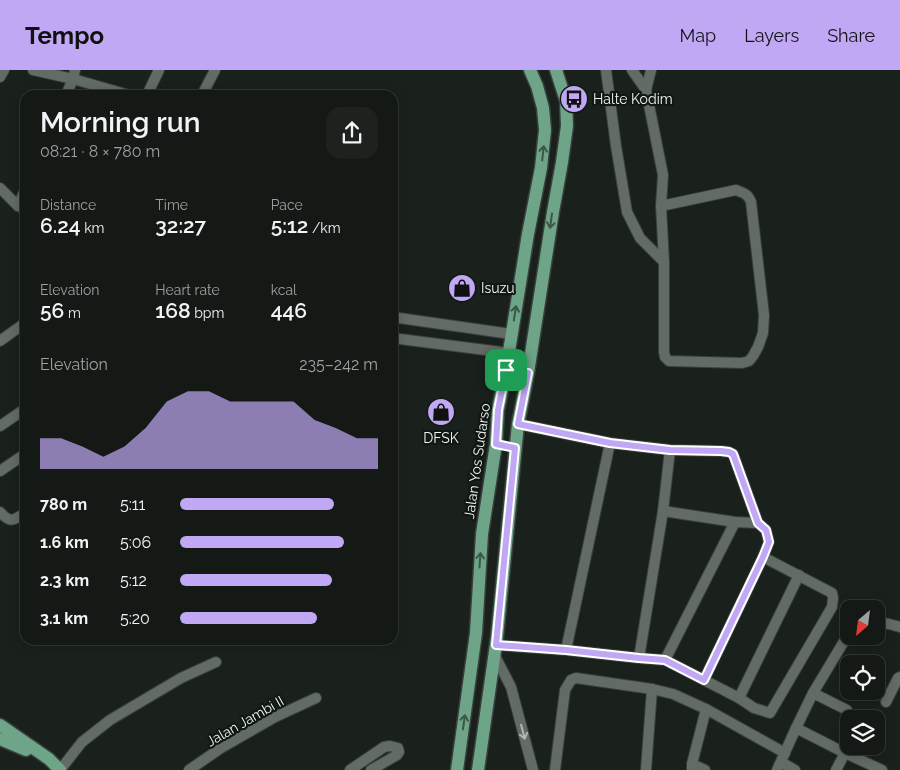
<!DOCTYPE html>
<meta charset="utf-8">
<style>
:root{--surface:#141916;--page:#1d221f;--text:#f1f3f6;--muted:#9da0a1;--line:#333835;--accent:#c0a8f4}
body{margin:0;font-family:Raleway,sans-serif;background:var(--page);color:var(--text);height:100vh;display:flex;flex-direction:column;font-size:19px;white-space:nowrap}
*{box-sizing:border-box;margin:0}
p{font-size:16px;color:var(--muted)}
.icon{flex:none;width:28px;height:28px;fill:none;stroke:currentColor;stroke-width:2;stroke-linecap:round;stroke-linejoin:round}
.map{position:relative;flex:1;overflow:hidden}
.panel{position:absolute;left:20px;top:20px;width:378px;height:555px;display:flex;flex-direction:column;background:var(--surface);border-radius:15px;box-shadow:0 2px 12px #0003,0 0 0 1px var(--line)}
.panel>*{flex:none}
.needle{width:32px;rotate:208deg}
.buttons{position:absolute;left:840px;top:530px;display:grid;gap:10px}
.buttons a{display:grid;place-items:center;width:45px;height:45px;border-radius:10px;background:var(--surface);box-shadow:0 2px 12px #0003,0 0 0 1px var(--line);font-size:25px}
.pin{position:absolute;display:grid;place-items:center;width:42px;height:42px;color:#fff;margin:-21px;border-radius:10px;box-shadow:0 2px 8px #0006}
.round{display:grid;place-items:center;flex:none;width:52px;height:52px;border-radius:15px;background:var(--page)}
.head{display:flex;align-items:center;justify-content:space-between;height:85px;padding:0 20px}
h1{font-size:28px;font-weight:600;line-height:38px}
.metrics{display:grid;grid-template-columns:repeat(3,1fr);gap:8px;height:85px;padding:5px 20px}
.metrics div{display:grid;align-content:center}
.metrics b{font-size:21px;font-weight:600}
.metrics small{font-size:14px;font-weight:400}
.metrics p{font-size:14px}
.chart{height:140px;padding:10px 20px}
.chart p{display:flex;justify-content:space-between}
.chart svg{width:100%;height:90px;margin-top:5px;fill:var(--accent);opacity:.7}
ul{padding:0 20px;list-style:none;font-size:16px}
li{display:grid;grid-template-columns:80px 60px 1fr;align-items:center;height:38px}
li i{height:12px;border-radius:6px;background:var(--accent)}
header{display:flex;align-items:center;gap:30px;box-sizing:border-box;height:70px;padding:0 25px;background:var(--accent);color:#111}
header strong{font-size:24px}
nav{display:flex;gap:28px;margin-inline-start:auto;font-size:18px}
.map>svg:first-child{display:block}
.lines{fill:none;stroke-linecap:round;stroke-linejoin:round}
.minor-casing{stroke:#393f3c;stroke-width:12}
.major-casing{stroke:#393f3c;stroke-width:15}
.minor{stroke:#636b66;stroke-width:10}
.major{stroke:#6ea589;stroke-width:12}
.oneway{stroke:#3b5749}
.oneway2{stroke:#b2b7b4}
.route-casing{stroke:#fff;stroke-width:10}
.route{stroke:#c0a8f4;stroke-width:6}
.labels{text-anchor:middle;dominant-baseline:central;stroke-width:4.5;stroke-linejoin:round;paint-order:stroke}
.poi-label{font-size:14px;fill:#f2f6f3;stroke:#111814;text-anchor:start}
.street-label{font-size:14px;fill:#f2f6f3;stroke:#111814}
</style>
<header>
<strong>Tempo</strong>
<nav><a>Map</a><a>Layers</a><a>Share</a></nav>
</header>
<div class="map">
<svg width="900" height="700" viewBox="0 0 900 700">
<rect width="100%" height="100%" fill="#1a211d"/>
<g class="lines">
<g class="minor-casing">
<g id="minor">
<path d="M33,0L73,9L129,25"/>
<path d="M606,0L616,76L627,142L640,168L664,192"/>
<path d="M632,0L646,20"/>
<path d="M651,0L646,20L663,105L661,136L664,192V282L665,287L669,291L742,293L749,291L753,286L758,277L763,263L764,245L751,132C748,124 744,123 736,120L661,136"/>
<path d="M0,7L4,0"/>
<path d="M66,25L73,9L75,0"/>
<path d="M147,25L159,0"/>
<path d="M202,25L215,0"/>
<path d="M0,118L18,136L25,139"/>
<path d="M18,136L25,120"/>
<path d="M392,247L511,264"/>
<path d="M392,268L509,283"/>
<path d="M0,271L25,253"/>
<path d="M518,354L610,373L670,380L663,441L639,588"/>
<path d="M0,356L25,339"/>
<path d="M670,380L721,381L729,382L733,384L758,453"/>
<path d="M0,401L25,384"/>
<path d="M663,441L735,452L758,453L766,460L769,472L763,487L704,610"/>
<path d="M0,442C10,453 13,451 25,443"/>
<path d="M876,552L889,554L900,557"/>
<path d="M495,575L566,580L639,588L665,590L739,628L754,638L770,643L832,537L833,528L832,523L763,487"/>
<path d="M566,580L610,373"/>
<path d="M494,584L511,617L533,700"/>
<path d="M665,590L735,452"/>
<path d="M813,623L847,640"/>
<path d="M739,628L799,505"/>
<path d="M886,632L898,608L900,607"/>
<path d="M796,658L813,623L849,563"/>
<path d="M781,692L795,700"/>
<path d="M692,694L705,700"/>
<path d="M60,700L82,672L110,650L181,608L216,592"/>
<path d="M189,700L221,678L275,647L316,628"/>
<path d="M350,700L384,677L390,676L398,678L399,682L397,685L371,700"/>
<path d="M555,700L565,620L571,610L576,608L652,619L673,624L706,639"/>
<path d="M646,700L652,619"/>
<path d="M692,700V694L706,639L785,683"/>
<path d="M777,700L796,658L845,683L882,700"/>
<path d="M836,700L845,683"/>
</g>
</g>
<g class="major-casing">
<g id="major">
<path d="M0,655L49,689L60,700"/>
<path d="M0,669L26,680"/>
<path d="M457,700L476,563L482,464L496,374L498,340L506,300L528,164L541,98L545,60L543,38L537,16L530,0"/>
<path d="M478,700L497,567L518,354L528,303L553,142L562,92L567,56L566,31L556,0"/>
</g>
</g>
<use href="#minor" class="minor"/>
<use href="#major" class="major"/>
</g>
<defs><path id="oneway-shaft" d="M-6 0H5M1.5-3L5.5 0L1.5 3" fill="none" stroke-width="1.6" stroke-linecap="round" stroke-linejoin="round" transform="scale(1.25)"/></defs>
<g class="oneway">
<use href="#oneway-shaft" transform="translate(543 83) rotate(-84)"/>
<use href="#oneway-shaft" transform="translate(551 151) rotate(98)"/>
<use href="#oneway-shaft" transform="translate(515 243) rotate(-81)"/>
<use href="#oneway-shaft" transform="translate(480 490) rotate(-86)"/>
<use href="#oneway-shaft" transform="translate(464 652) rotate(-82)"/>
</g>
<use class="oneway2" href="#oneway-shaft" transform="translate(523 662) rotate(75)"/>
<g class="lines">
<g class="route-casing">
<path id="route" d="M506,300L528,303L518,354L610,373L670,380L721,381L729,382L733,384L758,453L766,460L769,472L763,487L704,610L665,590L639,588L566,580L496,575L515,378L496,374L498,340Z"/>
</g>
<use href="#route" class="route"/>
</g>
<defs>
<g id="bus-disc" transform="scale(1.4375)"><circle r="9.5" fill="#c0a8f4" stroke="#111814"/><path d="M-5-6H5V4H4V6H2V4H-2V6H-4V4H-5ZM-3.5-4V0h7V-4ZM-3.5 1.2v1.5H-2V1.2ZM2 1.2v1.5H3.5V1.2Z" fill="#111"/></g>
<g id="shop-disc" transform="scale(1.4375)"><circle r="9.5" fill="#c0a8f4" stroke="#111814"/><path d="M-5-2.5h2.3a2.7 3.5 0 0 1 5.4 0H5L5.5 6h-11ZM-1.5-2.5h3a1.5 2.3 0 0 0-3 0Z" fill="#111"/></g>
</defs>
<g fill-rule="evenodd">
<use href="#bus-disc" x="574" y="29"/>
<use href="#shop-disc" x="462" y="218"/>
<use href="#shop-disc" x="441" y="342"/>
</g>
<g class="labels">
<g class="poi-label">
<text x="593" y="29">Halte Kodim</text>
<text x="481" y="218">Isuzu</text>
<text x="441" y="368" text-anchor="middle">DFSK</text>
</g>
<g class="street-label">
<text transform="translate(477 391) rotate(-82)">Jalan Yos Sudarso</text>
<text transform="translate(245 651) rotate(-30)">Jalan Jambi II</text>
</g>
</g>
</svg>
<div class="buttons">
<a><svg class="needle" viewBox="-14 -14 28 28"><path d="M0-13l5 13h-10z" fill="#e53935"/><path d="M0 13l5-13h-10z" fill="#9da0a1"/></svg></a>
<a><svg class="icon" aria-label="locate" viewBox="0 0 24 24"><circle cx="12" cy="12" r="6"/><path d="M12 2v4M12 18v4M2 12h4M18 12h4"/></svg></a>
<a><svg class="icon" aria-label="layers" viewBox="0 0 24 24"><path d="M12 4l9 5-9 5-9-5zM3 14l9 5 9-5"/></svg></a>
</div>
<div class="pin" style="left:506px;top:300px;background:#1e9e55"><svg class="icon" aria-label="arrive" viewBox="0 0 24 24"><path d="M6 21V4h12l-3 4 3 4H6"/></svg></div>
<section class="panel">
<div class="head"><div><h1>Morning run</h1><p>08:21 · 8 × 780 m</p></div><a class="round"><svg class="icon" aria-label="share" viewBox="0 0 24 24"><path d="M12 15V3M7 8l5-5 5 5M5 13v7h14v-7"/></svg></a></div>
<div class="metrics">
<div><p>Distance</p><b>6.24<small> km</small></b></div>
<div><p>Time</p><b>32:27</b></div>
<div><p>Pace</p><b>5:12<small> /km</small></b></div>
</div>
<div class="metrics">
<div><p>Elevation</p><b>56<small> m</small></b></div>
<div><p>Heart rate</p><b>168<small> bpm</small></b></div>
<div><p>kcal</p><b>446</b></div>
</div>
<div class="chart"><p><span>Elevation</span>235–242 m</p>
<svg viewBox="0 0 160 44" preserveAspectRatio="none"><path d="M0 44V29L10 29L20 33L30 38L40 33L50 24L60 11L70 6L80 6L90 11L100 11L110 11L120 11L130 20L140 24L150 29L160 29V44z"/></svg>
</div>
<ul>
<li><b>780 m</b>5:11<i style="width:78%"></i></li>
<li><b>1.6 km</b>5:06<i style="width:83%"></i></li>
<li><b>2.3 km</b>5:12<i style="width:77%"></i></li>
<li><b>3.1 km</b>5:20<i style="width:69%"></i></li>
</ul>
</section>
</div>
